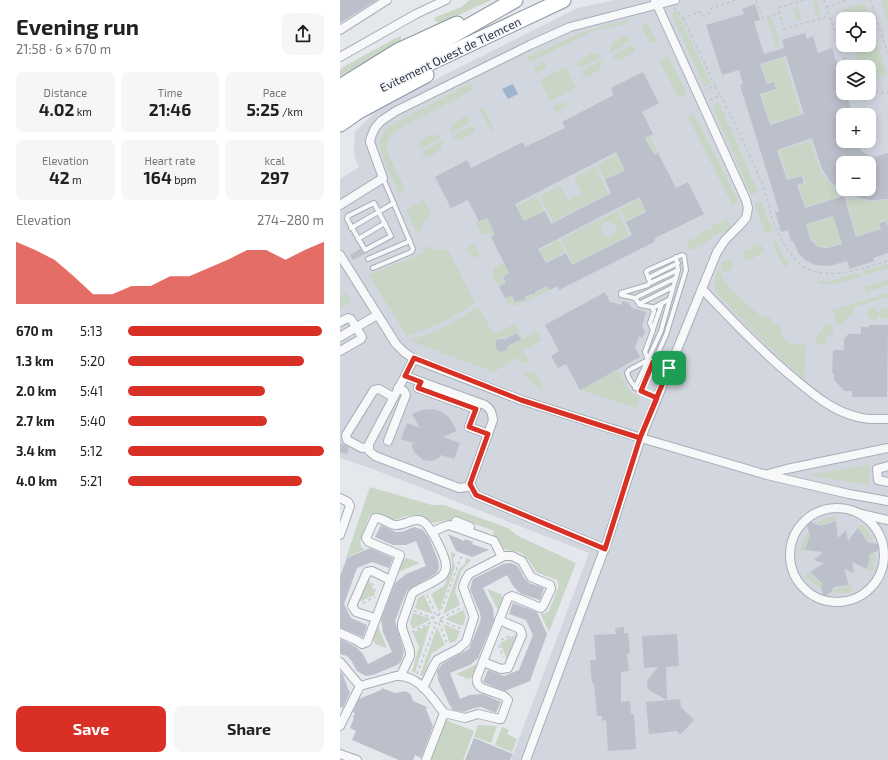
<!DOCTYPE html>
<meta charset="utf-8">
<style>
:root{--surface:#fff;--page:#f6f6f6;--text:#222;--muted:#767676;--accent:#d93025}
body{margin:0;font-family:"Exo 2",sans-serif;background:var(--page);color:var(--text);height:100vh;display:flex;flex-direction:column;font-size:15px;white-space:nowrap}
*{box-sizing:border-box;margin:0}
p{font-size:13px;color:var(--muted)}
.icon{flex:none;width:22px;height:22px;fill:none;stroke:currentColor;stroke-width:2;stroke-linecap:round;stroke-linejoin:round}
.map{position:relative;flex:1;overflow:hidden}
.drawer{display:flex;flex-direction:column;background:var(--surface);width:340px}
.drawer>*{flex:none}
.controls{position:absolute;left:496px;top:12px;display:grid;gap:8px}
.controls a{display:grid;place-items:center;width:40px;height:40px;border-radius:8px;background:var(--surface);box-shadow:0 2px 10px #0003;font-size:20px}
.pin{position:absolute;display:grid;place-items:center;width:34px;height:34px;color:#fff;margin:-17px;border-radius:8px;box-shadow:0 2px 6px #0006}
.round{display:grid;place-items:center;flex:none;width:42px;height:42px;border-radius:8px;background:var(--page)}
.head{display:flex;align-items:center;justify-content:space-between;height:68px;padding:0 16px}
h1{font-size:22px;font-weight:700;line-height:30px}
.metrics{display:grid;grid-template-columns:repeat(3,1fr);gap:6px;height:68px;padding:4px 16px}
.metrics div{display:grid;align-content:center;border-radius:8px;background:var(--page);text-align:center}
.metrics b{font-size:17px;font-weight:700}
.metrics small{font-size:11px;font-weight:400}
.metrics p{font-size:11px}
.chart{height:112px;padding:8px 16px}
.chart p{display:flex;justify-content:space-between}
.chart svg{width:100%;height:72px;margin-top:4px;fill:var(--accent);opacity:.7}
.action{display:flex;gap:8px;margin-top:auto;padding:8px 16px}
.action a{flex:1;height:46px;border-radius:8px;background:var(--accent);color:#fff;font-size:16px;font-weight:700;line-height:46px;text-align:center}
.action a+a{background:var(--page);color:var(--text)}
ul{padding:0 16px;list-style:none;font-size:13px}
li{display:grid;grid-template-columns:64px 48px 1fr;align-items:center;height:30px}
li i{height:10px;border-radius:5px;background:var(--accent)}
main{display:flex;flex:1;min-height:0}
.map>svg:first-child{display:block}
.built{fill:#d2d6de;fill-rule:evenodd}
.green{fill:#c9d6c5;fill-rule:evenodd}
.water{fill:#9fb4cc}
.building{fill:#bbc0ca;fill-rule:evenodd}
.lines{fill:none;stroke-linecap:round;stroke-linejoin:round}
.lane-casing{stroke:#a9aeb7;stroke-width:6}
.street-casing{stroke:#a9aeb7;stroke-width:10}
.highway-casing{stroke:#8b94a3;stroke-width:17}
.path{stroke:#c2c5cb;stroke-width:1.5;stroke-dasharray:3 3;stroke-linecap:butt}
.lane{stroke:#f7f8fa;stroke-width:4}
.street{stroke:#f7f8fa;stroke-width:8}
.highway{stroke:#fff;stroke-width:15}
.route-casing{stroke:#fff;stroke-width:8}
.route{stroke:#d93025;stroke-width:5}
.labels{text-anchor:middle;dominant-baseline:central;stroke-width:3.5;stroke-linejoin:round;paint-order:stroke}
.street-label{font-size:12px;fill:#2b3445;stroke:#f4f6f9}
</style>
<main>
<section class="drawer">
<div class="head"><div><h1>Evening run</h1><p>21:58 · 6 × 670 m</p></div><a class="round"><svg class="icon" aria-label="share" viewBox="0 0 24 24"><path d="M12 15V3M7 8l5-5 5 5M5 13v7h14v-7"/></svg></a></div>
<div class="metrics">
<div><p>Distance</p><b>4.02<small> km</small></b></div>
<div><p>Time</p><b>21:46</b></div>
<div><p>Pace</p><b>5:25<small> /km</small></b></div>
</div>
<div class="metrics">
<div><p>Elevation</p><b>42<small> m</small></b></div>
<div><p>Heart rate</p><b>164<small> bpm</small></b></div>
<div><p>kcal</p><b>297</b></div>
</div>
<div class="chart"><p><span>Elevation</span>274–280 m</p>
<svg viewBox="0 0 160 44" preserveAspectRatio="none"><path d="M0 44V6L10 11L20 17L30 27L40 38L50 38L60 33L70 33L80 27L90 27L100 22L110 17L120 11L130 11L140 17L150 11L160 6V44z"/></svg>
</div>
<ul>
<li><b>670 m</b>5:13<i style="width:99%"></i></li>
<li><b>1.3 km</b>5:20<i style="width:90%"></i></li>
<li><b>2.0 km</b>5:41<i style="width:70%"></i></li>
<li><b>2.7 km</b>5:40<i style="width:71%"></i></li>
<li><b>3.4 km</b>5:12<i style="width:100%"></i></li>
<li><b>4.0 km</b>5:21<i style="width:89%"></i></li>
</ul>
<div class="action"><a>Save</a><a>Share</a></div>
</section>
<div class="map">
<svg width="548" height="760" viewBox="0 0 548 760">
<rect width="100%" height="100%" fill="#e4e7ec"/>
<path class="built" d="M275,0H548V760H171L249,553L33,469L0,458V179L19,167L15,158L14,151L15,132L39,108L238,8ZM503,19H529V45H503ZM503,67H529V93H503ZM503,115H529V141H503ZM503,163H529V189H503Z"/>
<g class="green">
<path d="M130,0H151L104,22L99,23L94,20V18L121,7Z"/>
<path d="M541,0H548V24Z"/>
<path d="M477,1L481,13L476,15L472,3Z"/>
<path d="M525,3L530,17L524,19H504L501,10Z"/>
<path d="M458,8L462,20L457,21L454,9Z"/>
<path d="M337,11L371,83L365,87L331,14Z"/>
<path d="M432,17L440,45L436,47L427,19Z"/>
<path d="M288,19L289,23L253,31L190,62L187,57L243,32Z"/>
<path d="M307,22L317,41L310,44L301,26Z"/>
<path d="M61,36V44L0,76V70L5,66L54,39Z"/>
<path d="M285,36L288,37L290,41L272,53L270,52L272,43Z"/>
<path d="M535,36L547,75L529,81V67H519L512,45H529V37Z"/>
<path d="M292,45L295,49L294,52L281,60L272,58L273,55Z"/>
<path d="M251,53L260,55V58L240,68L237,64L238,61Z"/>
<path d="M328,56L347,94L339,99L319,60Z"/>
<path d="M444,58L461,114L449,118L450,121L445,122L444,119L430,123L422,95L437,90L435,81L427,83L423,69L412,72L411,68Z"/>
<path d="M260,60L262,61L260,70L247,77L243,76L242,72Z"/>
<path d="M204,62L207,67L196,73L193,68Z"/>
<path d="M226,67L236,88L210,101L200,80Z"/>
<path d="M131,83L135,89L60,128C52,133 46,140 47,151L65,189L58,193C55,184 51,176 47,167C41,151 34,138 51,125Z"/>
<path d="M224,101L227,106L216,113L213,107Z"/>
<path d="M379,102L418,192L411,195L372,105Z"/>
<path d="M143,107L154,129L151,131L139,109Z"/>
<path d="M354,114L398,201L392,205L348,117Z"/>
<path d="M125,116L129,117L130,122L112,133L110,132L113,124Z"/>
<path d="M132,125L135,129L134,132L122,140L113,138V136Z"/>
<path d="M92,134L100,136V138L81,149L78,145L79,142Z"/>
<path d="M310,136L318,153L299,163L312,151L306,138Z"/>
<path d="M101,141L103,142L100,150L87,158L84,157L82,152Z"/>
<path d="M470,141C477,163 480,176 499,191L492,204H491L489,199L462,208L460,200L463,199L459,186L466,184L463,174L448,179L439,151Z"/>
<path d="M276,155L284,170L265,180L257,165Z"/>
<path d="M255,167L268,193L213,222L200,196L220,185L228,200L242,193L234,178Z"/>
<path d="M196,196L204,211L185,221L177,206Z"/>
<path d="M297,196L305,211L286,221L280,209L293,202L295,198Z"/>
<path d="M510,198L528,202L548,200V224L546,219L537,222L539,229L525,233L528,243L518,238L509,210L503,211V210Z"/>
<path d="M84,200L91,214L84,221L81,230L76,232L66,210Z"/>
<path d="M421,201L433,231L426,234L414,204Z"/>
<path d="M277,211L289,235L233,264L221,239ZM266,222H271L276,227V232L270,237L265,236L261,232L262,225Z"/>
<path d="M493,217L501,243C478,251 474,247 467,224Z"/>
<path d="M147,219L153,231L173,220L170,227L151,236L150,233L144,235L141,233L135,222L138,221L139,223Z"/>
<path d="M385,220L388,221L391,226L389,231L382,232L377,235L373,234L371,240L367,241L362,245H358L356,249L353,250L348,248L347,243L350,239H355L356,236L361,233L365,230H371C371,224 375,222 380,224L383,221Z"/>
<path d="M217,237L225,252L206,262L199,250L213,243L215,238Z"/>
<path d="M436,241L442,254L449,263L445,267L441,262L432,242Z"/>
<path d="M134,244L140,255L133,258L127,248Z"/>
<path d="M415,244L421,245L424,250L423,253L418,256H415L413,259L407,260L403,256L405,250L407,249H412Z"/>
<path d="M90,246C95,252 101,252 107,248L135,303L101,323L67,336L29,275L84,253L83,249Z"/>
<path d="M189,251L168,274L162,277L165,283L158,286L152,274L154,268Z"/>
<circle cx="387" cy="266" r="6"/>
<path d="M548,264V268L524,275L523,271Z"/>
<path d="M380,268C381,284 410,306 423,318C428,315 433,318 433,324H437L441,327L442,332L440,335C450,345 452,345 466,344L464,380L414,333L376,292C373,283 375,276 380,268Z"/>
<path d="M518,273L520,277L494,284H479L478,281H490Z"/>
<path d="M203,279L209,291L175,306L168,305L165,299L171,295L175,302L181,300L184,301L185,298L191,295L194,296L195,292L201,290L198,282Z"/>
<path d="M546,280H548V285L527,292L525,291V287Z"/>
<path d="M7,293L11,301L0,308V297Z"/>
<path d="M548,293V297L513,307V314L511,316L507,317L506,321L504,323L499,324L495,320L496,316L492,310Z"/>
<path d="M138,307L154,334L175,324L183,339L196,331L202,340L183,351L189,361L179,364V360L176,358L154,372L70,341L103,328ZM177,332L181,340L169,346L166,351L161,353L155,349L154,344L156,340L160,338H165Z"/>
<path d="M543,307L548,308V318L544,319L539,314L537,319L534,320L529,318L527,313L529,310L534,308L537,309L539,313Z"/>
<path d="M485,324L491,325L493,327V333L491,335L486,336L487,339L485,344L479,345L475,341V338L479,333H482V329Z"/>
<path d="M277,370L292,394L300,397L297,408L240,390Z"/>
<path d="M194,371L204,389L198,388L183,374Z"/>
<path d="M529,465V485L466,475Z"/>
<path d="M30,487L92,505H104L168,528L178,536L236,563L209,632L200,613L204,614L209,611L219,585L217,580L196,572L190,562L182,553L164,549L158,539L153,535L154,531L113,516L111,520H106L94,523L77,515L66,516L55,520L34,513L29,516L20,542L21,547L25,549L6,558Z"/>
<path d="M496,516V521L488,522L480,526L477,523L485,518Z"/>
<path d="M521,524L527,530L533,540L529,541L518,528Z"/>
<path d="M468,532L471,536L467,543L465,551L460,550L463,540Z"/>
<path d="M111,552L116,554L113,559L115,567L99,612L91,594L104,586L112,566Z"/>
<path d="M535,553V561L532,572L527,570L531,554Z"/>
<path d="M67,558L80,563L58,572L62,560Z"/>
<path d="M126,558L131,560L121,571L115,591L120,605L103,614L119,569L125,564Z"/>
<path d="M469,573L481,584V588L473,583L465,575Z"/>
<path d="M28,577L35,595L19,602Z"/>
<path d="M511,586L513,591C507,593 500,594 493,592L495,589L503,588Z"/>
<path d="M147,589L161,594L163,598L158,610Z"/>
<path d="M84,595L93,614L75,608L78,598Z"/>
<path d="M123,610L126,616L123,626L105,619Z"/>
<path d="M73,613L91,619L73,629L70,623Z"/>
<path d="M90,624L75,673L72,671L79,647L73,633Z"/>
<path d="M103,624L120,631L116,641L110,643Z"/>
<path d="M38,626L47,648L35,644L33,639Z"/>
<path d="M97,627L105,645L92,653L83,676L80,675Z"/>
<path d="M177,634L167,659L160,643Z"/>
<path d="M137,664L132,677L128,679L116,674Z"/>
<path d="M105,720L134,731L123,760H90Z"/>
<path d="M138,725L157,726L151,743L134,737Z"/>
<path d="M162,727L169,730L167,734L177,739L172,752L155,745Z"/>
</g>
<path class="water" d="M173,84L178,94L168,99L162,89Z"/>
<g class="building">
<path d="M0,0H37L0,23Z"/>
<path d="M415,4L420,20L414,22L424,54L444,48L442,40L465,33L467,39L473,36L478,53L492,48L503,83V93H506L511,109L503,112V141H517L521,151L530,156L535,157L548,153V199L531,200L519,198L495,190L499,189L489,180L482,169L472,138L437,150L447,180L462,176L464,183L457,185L465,208L504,196L516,237L541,229L539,223L546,221L548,227V253L533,258L534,261L510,269L507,261L489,266L475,265L465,260L459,254L453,241H451L448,230L441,232L435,212L439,211L400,85L403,84L399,70L382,75L366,25L404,14L402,9ZM446,56L464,114L430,125L420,94L436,89L434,82L427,84L420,64ZM503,163H529V189H503ZM493,216L502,244L487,248L478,247L470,239L466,224Z"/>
<path d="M303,72L319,103L302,112L313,134L305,138L314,155L318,153L336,188L348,182L364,214L315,238L314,242L219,290L218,286L209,290L207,286L195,292L194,295L191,294L185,297L184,301L181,300L175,302L172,295L165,298L159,286L166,283L163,277L169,273L151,237L155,235L147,218L139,222L128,200L111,208L95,177L127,160L131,168L183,142L185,147L225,128L222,122L274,95L271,88ZM276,152L285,170L265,180L271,193L211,224L205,211L184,221L175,204ZM299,197L306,212L286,222L292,235L232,265L226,253L206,263L198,249Z"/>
<path d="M20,249L23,253H26L13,260L10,255Z"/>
<path d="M265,292L270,302L282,305V301L289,303L292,308L306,312L302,326L305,332L302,338L299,336L295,347L300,357L240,390L226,364L218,368L211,356L219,351L205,325Z"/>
<path d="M529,325H548L547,397H512V391H505L494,380V373H492L493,350H504V340L508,334H521V327H529Z"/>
<path d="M177,333L181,340L169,345L166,351L159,352L156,349L155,342L158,339H165Z"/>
<path d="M93,409L100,411L109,417L117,431L103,437L120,443L114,459L101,455L100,457L93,461L83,460L74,452L72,446L73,443L61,439L67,423L80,428L72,414L82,410Z"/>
<path d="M0,443L9,447L7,454L0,452Z"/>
<path d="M467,521L474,523L480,526L496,521L498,538L506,530L508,541L518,528L528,542L541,545L537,551L530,554L527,569L512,562L514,573L504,569L509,585L494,587L491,592L484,597L481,589L482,583L470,572L484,563L474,560L483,552L465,550L470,535L468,529Z"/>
<path d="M41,525L56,532H62L74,527L83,530L89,538L98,560L99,567L97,573L67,591L61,605L55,621L64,652L61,662L57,665L33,675L26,676L17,671L11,660L7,656L0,654V639L15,646L23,654L28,664L52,652L43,632L41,619L53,588L55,583L66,574L86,566L76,541L66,545H53L35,537Z"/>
<path d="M108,534L124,541L125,539L133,542L132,544L149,550L132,557L116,551Z"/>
<path d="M30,548L53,558L49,568L32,562L17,568L4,604L11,618L27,625L23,637L0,628V576L7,558Z"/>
<path d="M170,563L176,565L179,568L184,578L189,583L204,588L200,600L181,594L173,586L167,575L143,588L153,608L154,620L138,658L130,665L110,673L120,699L130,695L143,694L161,702L156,713L141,707L134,708L124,712L113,710L109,704L98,680L97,671L102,664L129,649L134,637L141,619L140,613L130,589L133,579L163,564Z"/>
<path d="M173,603L197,612L207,634L190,681L165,691L143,682L148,670L164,676L179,670L193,635L186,620L169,614Z"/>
<path d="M284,627V633H288L290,653L287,654L289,671L281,672V702L290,701L291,714H294L296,749L268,751L266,720L262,721V716H257L254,683H252L250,660H256L254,635L276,634L275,628Z"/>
<path d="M337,634L339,666L326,667L327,700L309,690L307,686V681L318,667L304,668L302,636Z"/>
<path d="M0,671L3,675L8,689L10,692L3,708L0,707Z"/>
<path d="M42,688L55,693L66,691L71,695L73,701L87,707L86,709L93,726L81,758L75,755L73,760H59L12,740L16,731L10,728L14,718L13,717L15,713L13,712L19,699L41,690Z"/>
<path d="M340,699L341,707L354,720L340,735L337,731L309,734L306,702Z"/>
<path d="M134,738L173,754L170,760H125Z"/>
</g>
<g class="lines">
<g class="lane-casing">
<g id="lane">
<path d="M34,203L51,236L25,250L7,219L8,216Z"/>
<path d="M11,228L54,203"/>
<path d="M18,239L45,223"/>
<path d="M28,259L70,241"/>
<path d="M33,268L71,252L73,249L43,178"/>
<path d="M308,278L338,263"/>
<path d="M310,283L338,270"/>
<path d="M295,298L336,278"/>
<path d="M299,304L333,287"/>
<path d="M313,308L330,299"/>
<path d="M313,329L322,303"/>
<path d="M312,361L329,368"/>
<path d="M295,388L321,331L338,270L336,257"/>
<path d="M301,391L326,335L346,270L344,256L342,255L308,270L306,272L310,282L308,285L281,293V295L295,298L300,305L312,307L314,311L310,323L313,330L305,352L308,360L289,370L287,373C292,389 303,392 317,398"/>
</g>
</g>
<g class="street-casing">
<g id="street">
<path d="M0,30L47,0"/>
<path d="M0,57L76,14L106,0"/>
<path d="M0,205L43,178L30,142L31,137L35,128L41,121L56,111L190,45L230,27L335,0"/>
<path d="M0,255L56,344L64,352L74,359L181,400L301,438L427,475L509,494L548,501"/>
<path d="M362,289C392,320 422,352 456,380C474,395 494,412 518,417C527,420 538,419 548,419"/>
<path d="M0,322L8,318L11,319L22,337L21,339L0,351"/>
<path d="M0,337L37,315"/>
<path d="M65,376L145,405C151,409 152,413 153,420L130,484L127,487L119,488L35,456L29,451V444L74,359"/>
<path d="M81,382L78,388L136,409"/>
<path d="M137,405L129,427L148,434"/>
<path d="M48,441L66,395L64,391L58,388"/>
<path d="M29,447L22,448L7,440L6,435L34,390L39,389L53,397"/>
<path d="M548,466L537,469L538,480L548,482"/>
<path d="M428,474L447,469L548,448"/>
<path d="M130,484L136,495L265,549"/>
<path d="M0,498L8,502L10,506L0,535"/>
<circle cx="497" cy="555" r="47"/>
<path d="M521,514L548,520"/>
<path d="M114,527L116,521L130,527"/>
<path d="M92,532L103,527L109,525L154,541L162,557"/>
<path d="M35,618L16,612L12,606L27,572L32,571L50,580"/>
<path d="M0,633L18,641L22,644L27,642L60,555L29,542L26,538L35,518C42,517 48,524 55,525C64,526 73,517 82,521C90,524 106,557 106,566C106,569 105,572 103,575C98,581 82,587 74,592L72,594L62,623V628L70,651V656L61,675"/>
<path d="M0,662L20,686"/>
<path d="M143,662L161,669L168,668L182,635L180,629L159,620"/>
<path d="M83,688L94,665L97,660L118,649L126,642L134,617L123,587L125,581L129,574L164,556H172L182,561L191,577L210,585L211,589L203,606L201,608L172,596L168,598L137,677C136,682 137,685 142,688L164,696L168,700L161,719H159L138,714L125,718L104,713"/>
<path d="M0,726L20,686L56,676C79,674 92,698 104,713L86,760"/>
<path d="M0,754L17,760"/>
<path d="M186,760L268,539L301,438L377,252L385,240L399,226L406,218L408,208L406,200L315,0"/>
</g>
</g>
<g class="highway-casing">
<g id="highway">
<path d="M0,87L58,51L117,24"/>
<path d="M0,99L175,0"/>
<path d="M0,113L53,80L223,0"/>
<path d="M0,124L17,112L86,75"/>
</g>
</g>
<g class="path">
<path d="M416,0L422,18L440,13"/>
<path d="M464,0L438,8L444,29L489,16"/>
<path d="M484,0L507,67"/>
<path d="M530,0L548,53"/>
<path d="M486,7L507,0"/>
<path d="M334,8L343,18L360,12L362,16H365L369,14L372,8L395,0"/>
<path d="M343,18L375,86L365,90"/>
<path d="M529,27L537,24"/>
<path d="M497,38L503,36"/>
<path d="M529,92L548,93"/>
<path d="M380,95C395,124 409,153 422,183C428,197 429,213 435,227C441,240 454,264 468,269C494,280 523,268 548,261"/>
<path d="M370,100L380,95L375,86"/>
<path d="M32,583L36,594"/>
<path d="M87,595L96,615"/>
<path d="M23,603L35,597"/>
<path d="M74,611L93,618"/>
<circle cx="97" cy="619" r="4"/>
<path d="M99,615L122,555"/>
<path d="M101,618L121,608"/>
<path d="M101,621L122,629"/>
<path d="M99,623L108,645"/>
<path d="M72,632L93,621"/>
<path d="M161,640L172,635"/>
<path d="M159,645L163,657"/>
<path d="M77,674L96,623"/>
</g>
<use href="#lane" class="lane"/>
<use href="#street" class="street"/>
<use href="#highway" class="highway"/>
</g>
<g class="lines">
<g class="route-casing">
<path id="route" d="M329,368L300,438L181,400L74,358L65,376L81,382L78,388L136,409L129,427L148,434L130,484L136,495L265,549L300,438L317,398L301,391L313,362L329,368"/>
</g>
<use href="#route" class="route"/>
</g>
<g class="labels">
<g class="street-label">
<text transform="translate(110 54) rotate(-26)">Evitement Ouest de Tlemcen</text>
</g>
</g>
</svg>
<div class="controls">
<a><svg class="icon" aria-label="locate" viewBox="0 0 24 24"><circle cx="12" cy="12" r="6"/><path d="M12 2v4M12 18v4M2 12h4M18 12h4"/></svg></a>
<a><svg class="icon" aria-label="layers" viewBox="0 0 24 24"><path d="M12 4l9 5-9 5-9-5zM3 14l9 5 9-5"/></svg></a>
<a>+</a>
<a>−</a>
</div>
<div class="pin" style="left:329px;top:368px;background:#1e9e55"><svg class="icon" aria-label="arrive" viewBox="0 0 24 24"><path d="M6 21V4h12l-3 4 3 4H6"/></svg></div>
</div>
</main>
